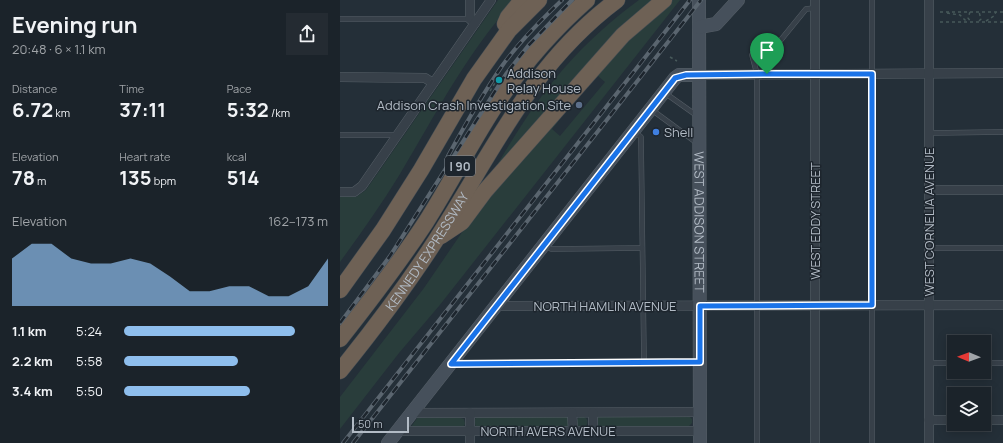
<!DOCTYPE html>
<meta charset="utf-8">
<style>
:root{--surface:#1b232a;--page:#242b32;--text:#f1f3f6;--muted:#a0a4a8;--line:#394047;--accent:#8ebeed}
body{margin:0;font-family:Manrope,sans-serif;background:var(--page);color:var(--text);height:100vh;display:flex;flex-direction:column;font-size:15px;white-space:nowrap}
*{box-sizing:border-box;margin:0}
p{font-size:13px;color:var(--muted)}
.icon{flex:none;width:22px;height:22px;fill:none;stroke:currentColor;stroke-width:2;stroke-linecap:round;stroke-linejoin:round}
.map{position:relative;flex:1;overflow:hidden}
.sheet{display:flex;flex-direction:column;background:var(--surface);width:340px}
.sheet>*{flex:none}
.needle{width:26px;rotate:271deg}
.buttons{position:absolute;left:607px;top:335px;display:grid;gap:8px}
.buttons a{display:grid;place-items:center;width:44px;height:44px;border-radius:0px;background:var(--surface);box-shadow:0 2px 10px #0003,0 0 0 1px var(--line);font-size:20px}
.scale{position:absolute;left:12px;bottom:10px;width:57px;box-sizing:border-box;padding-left:4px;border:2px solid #b2bbc5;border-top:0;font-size:11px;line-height:14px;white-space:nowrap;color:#b2bbc5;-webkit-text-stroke:3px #1d252d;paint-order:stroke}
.pin{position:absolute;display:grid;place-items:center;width:34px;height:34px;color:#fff;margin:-41px -17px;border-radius:50% 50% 50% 0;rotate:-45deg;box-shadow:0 0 4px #0007}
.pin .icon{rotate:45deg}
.round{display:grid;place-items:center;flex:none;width:42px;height:42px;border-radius:0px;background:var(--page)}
.headline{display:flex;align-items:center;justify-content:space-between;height:68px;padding:0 12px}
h1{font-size:22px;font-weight:700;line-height:30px}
.metrics{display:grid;grid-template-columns:repeat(3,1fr);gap:6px;height:68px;padding:4px 12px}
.metrics div{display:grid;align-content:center}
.metrics b{font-size:20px;font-weight:700}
.metrics small{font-size:11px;font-weight:400}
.metrics p{font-size:11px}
.chart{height:112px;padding:8px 12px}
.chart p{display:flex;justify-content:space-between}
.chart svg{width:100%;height:72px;margin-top:4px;fill:var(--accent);opacity:.7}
ul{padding:0 12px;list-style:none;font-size:13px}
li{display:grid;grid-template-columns:64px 48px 1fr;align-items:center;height:30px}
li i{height:10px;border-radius:5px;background:var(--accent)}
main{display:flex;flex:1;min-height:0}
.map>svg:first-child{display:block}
.green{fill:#293d3b}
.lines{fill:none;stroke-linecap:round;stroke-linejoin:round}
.lane-casing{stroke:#555e66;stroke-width:5.5}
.street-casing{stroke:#555e66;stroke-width:10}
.secondary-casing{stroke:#555e66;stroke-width:14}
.highway-casing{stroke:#424b53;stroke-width:17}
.path{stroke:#47595a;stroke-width:1.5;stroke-dasharray:3 3;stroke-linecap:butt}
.lane{stroke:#374049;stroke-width:4.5}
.street{stroke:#374049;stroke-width:9}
.secondary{stroke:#46505b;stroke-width:13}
.highway{stroke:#6e6155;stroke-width:16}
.rail-casing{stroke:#5a656f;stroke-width:4}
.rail{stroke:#1d252d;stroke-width:2.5;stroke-dasharray:8;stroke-linecap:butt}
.route-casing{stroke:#fff;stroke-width:8}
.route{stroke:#1a73e8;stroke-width:5}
.culture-dot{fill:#0f9aa8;stroke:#1d252d;stroke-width:1.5}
.service-dot{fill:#5c6f8a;stroke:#1d252d;stroke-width:1.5}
.shop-dot{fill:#3f7fe0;stroke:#1d252d;stroke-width:1.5}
.labels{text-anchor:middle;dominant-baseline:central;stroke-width:3;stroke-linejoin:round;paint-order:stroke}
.shield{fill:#1d252d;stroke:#858e97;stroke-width:1}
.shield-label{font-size:12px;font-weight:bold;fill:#b2bbc5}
.poi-label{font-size:13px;fill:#b2bbc5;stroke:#1d252d;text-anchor:start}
.street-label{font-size:13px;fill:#b2bbc5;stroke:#1d252d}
</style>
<main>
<section class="sheet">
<div class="headline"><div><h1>Evening run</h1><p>20:48 · 6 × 1.1 km</p></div><a class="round"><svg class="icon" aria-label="share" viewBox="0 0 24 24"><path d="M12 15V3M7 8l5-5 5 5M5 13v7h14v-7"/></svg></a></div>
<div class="metrics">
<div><p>Distance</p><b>6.72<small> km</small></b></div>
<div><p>Time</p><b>37:11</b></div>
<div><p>Pace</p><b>5:32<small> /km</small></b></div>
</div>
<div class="metrics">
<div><p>Elevation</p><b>78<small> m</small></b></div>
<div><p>Heart rate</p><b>135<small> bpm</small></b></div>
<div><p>kcal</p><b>514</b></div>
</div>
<div class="chart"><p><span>Elevation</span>162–173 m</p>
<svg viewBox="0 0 160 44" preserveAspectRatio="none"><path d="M0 44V15L10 6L20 6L30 15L40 18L50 18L60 15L70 18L80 26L90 35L100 35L110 32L120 32L130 38L140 38L150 32L160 15V44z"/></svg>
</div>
<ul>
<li><b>1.1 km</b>5:24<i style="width:84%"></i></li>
<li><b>2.2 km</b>5:58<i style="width:56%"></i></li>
<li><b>3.4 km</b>5:50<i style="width:62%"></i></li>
</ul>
</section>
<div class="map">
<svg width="663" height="443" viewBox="0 0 663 443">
<rect width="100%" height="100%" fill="#242f38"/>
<g class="green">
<path d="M158,0H175C127,52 96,114 60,174C41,205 21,233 0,262V197H16L26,190Z"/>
<path d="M299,0H314L149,179C192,104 228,52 299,0Z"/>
<path d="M333,0H340L99,306L59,353L0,429V397L84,288L140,206L216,123L218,122L212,129L220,136L265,82L258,76L247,87L293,32Z"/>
<path d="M138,416H227L230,424L225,428L136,427L134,420Z"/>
<path d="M259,416H349L352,419V423L347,428L257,427V417Z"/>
<circle cx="242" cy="422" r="5.5"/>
<path d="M78,417H118L124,419L125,424L123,427H71Z"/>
</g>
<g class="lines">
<g class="lane-casing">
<g id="lane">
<path d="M532,0V443"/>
<path d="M0,19H130"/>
<path d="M427,74V57L466,9L475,8"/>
<path d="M325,93L356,115"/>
<path d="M312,110L357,143"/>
<path d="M294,131L301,137L304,362"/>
<path d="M589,133L663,132"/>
<path d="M0,135H58"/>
<path d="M205,245L211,249L302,248"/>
<path d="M589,248H663"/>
<path d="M589,363H614"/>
<path d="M644,363H663"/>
<path d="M113,364L358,362"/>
<path d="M417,443V74L412,55L423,40"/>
</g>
</g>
<g class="street-casing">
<g id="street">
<path d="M130,0V19L135,23"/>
<path d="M359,75L663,73"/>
<path d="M0,77L85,78L93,83"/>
<path d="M589,190H663"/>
<path d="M0,192H14L22,186L151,0"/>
<path d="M155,306L663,305"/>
<path d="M71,413L360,412"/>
<path d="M130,413V443"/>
<path d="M232,413L233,431"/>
<path d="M589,420H614"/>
<path d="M644,420H663"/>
<path d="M57,431H360"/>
<path d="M253,431V413"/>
<path d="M475,443V0"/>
<path d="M589,443V0"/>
</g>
</g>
<g class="secondary-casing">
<g id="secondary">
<path id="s1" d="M359,0L360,443"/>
<path d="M359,27L376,24L398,0"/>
<path d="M48,443L335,78L339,75H359"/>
</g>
</g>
<g class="highway-casing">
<g id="highway">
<path d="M165,24L168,17L182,0"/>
<path d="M101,236L122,222L145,191L283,35L324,0"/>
<path d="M0,290L43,230L81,170L134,79L169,30L199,0"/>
<path d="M0,339C30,301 59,263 86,222C112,181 134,137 161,97C186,61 214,29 247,0"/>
<path id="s2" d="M0,371C34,329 67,285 96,240C153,152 190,65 277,0"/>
</g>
</g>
<g class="path">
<path d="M600,12H663"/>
<path d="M630,12L628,18L631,22"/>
<path d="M607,13L620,15L627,22"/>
<path d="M639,21L641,19L639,12"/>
<path d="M646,21L654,16L656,12"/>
<path d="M600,22H663"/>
<path d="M330,57L337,61"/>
<path d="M150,91L155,83"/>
</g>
<use href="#lane" class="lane"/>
<use href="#street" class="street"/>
<use href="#secondary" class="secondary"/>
<use href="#highway" class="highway"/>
<g class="rail-casing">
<g id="rail">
<path d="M108,156C125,125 142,95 162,66C179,42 200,21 222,0"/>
<path d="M0,323L50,256L166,74L188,46L232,0"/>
<path d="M3,443L350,0"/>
<path d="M13,443L361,0"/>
</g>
</g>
<use href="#rail" class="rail"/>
</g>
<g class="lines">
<g class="route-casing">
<path id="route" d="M427,74H532V305L360,306V362L111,364L335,78L346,75Z"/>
</g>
<use href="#route" class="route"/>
</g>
<circle class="culture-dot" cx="159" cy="80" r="4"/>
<circle class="service-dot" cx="239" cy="105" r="4"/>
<circle class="shop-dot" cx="316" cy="132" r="4"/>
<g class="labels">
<rect class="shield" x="105" y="156" width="30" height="20" rx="3"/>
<g class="shield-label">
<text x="120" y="166">I 90</text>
</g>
<g class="poi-label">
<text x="167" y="73">Addison<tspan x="167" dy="15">Relay House</tspan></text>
<text x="231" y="105" text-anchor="end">Addison Crash Investigation Site</text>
<text x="324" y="132">Shell</text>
</g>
<g class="street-label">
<text stroke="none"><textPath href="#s1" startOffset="222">WEST ADDISON STREET</textPath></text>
<text transform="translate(475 221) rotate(-90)">WEST EDDY STREET</text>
<text transform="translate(589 222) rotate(-90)">WEST CORNELIA AVENUE</text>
<text stroke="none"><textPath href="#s2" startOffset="148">KENNEDY EXPRESSWAY</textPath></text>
<text x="265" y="306">NORTH HAMLIN AVENUE</text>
<text x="208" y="431">NORTH AVERS AVENUE</text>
</g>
</g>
</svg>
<div class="buttons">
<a><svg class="needle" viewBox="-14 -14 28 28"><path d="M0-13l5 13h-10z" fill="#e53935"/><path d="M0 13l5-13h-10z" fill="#a0a4a8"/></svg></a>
<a><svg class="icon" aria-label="layers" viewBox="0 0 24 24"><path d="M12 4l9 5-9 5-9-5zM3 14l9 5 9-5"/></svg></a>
</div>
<div class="scale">50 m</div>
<div class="pin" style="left:427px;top:74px;background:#1e9e55"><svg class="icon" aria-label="arrive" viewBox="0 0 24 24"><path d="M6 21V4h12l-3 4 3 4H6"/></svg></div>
</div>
</main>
